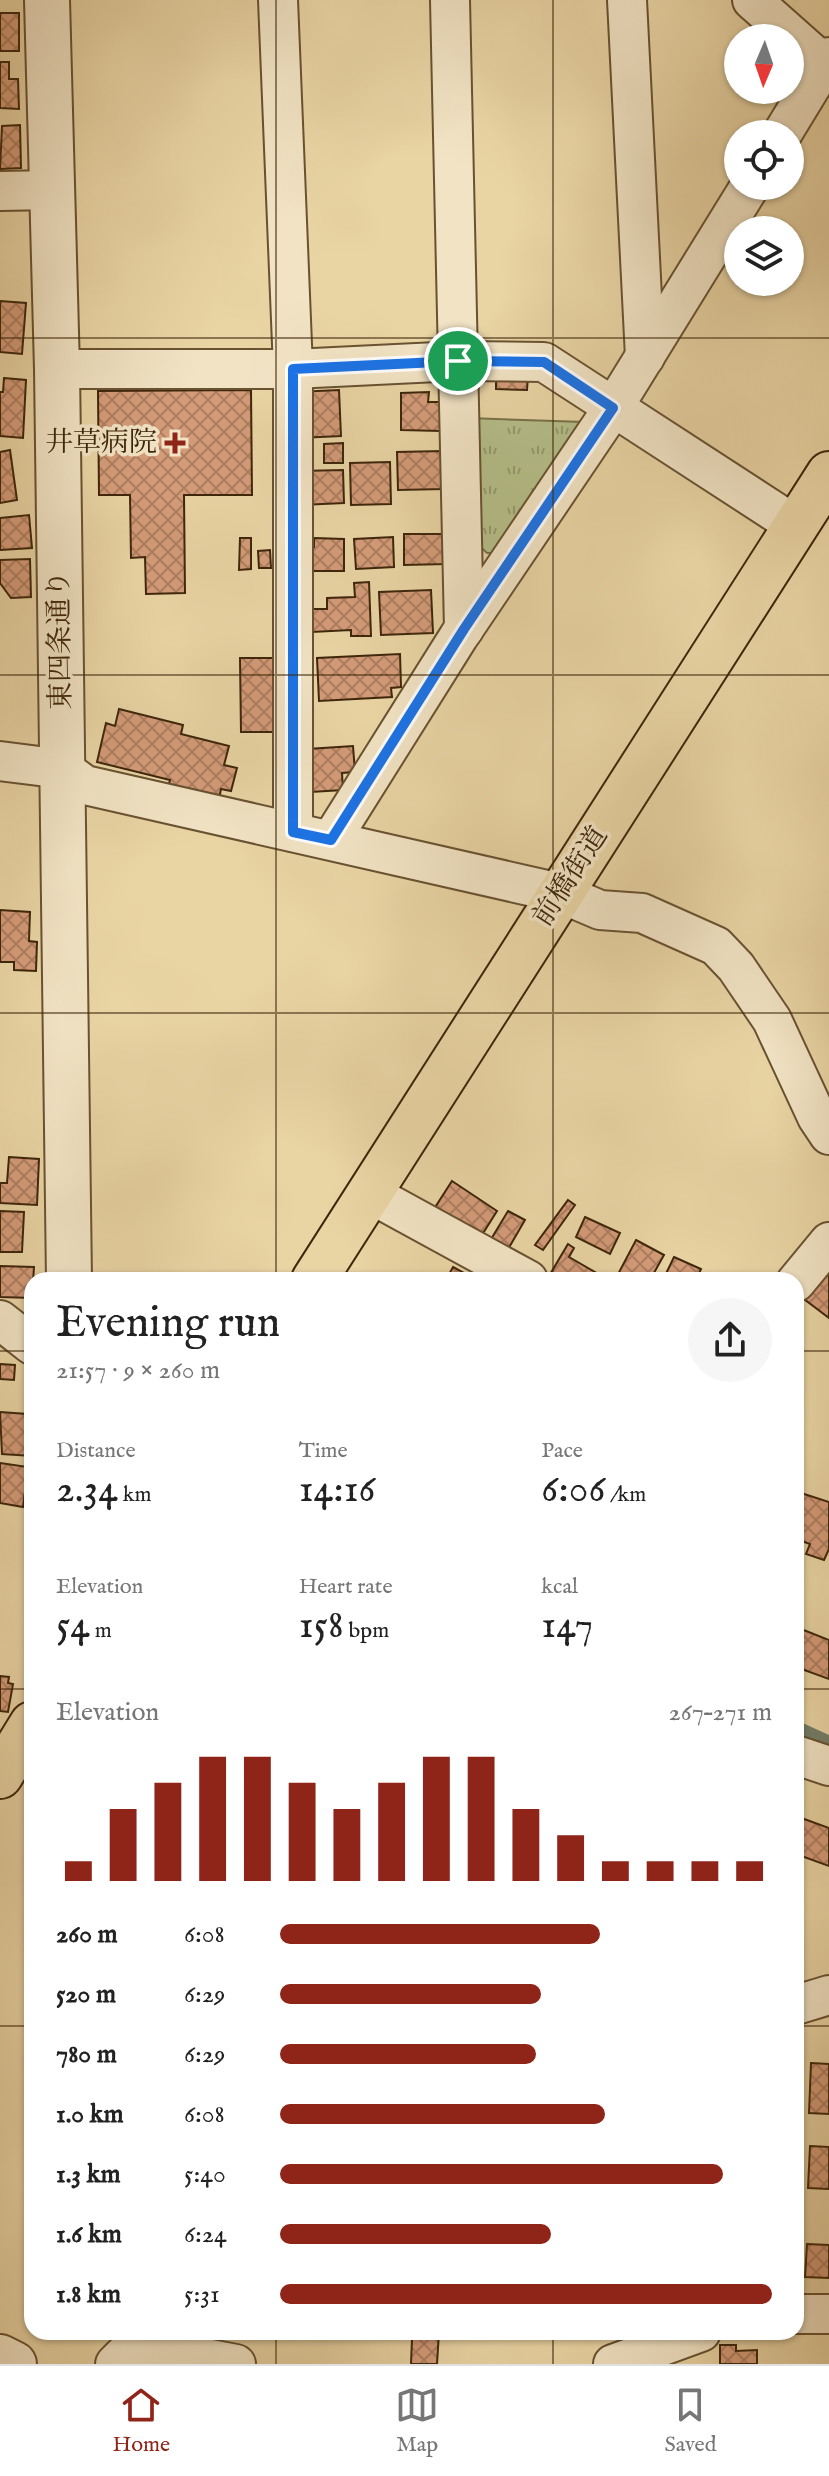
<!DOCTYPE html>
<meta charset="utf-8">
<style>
:root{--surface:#fff;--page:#f6f6f6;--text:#222;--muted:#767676;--line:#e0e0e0;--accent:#8f2418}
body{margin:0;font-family:"IM FELL English","Noto Serif JP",serif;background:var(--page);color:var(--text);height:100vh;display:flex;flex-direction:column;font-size:30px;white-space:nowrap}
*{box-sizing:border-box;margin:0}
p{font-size:26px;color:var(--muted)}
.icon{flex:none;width:44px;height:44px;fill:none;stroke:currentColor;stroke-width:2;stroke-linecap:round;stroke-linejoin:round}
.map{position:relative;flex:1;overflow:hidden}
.panel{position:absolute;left:24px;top:1272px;width:780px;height:1068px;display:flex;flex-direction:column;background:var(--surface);border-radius:24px;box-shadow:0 2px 6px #0004}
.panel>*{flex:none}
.needle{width:52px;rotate:182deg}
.controls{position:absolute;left:724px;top:24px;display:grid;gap:16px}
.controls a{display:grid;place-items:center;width:80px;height:80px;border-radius:50%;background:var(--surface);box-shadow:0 2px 6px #0004;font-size:40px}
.pin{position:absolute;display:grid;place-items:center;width:68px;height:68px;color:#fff;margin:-34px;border:4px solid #fff;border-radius:50%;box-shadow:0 2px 8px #0007}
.round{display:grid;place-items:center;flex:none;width:84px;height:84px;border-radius:42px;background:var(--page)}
.overview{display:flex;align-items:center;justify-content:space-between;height:136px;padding:0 32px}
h1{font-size:44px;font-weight:600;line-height:60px}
.figures{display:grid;grid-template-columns:repeat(3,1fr);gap:12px;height:136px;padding:8px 32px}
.figures div{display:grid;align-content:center}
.figures b{font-size:40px;font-weight:600}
.figures small{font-size:22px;font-weight:400}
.figures p{font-size:22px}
.chart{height:224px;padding:16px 32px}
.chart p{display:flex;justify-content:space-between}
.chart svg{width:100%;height:144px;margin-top:8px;stroke:var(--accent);stroke-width:6}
ul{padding:0 32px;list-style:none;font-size:26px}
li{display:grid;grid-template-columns:128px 96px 1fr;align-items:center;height:60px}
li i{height:20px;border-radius:10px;background:var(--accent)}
.menu{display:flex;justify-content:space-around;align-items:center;height:112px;border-top:2px solid var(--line);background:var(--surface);font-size:22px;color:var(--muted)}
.menu a{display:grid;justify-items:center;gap:4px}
.menu .active{color:var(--accent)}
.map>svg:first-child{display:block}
.grass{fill:url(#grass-tufts);stroke:#79724a;stroke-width:2}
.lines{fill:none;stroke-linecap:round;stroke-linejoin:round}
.stream{stroke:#737e69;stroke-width:11}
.building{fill:url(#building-cross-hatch);stroke:#3e260b;stroke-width:2}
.minor-casing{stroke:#695231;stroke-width:42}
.tertiary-casing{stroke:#695231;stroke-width:48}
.primary-casing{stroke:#3e260b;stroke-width:48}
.minor{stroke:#f1e3c4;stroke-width:38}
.tertiary{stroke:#f1e3c4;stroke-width:44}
.primary{stroke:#e9d4a4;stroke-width:44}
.route-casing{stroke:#fff;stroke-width:16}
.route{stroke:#1a73e8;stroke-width:10}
.grid{fill:none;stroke:#3e260b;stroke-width:2;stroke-opacity:0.55}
.poi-dot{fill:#8f2418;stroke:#f1e3c4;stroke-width:3}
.labels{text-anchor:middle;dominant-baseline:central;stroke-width:7;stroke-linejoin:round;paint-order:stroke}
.poi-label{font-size:28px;fill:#3e260b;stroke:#f1e3c4;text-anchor:end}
.street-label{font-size:28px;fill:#3e260b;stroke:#f1e3c4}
</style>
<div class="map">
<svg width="829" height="2364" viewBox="0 0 829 2364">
<defs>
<pattern id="grass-tufts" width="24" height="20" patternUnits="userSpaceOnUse" patternTransform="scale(2)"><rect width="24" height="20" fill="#b4bd88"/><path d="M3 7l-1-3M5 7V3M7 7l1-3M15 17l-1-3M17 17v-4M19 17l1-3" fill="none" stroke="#94996d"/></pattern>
<pattern id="building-cross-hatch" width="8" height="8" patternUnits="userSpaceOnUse" patternTransform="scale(2)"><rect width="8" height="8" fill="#d49b78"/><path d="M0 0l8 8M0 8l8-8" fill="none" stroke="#ad7e61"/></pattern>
</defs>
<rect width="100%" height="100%" fill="#e9d4a4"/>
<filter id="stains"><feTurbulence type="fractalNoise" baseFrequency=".0025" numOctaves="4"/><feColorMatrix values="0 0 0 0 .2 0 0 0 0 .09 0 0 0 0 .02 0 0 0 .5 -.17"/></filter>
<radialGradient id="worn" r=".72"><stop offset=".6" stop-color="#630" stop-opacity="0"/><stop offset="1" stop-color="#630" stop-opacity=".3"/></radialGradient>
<path class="grass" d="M468,418L584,422L500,553H487L472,539Z"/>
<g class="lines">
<path class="stream" d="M796,1726L829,1741"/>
</g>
<g class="building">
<rect x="0" y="13" width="19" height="38"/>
<path d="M0,62H9V79H18L19,109L0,108Z"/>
<path d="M20,125L21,168L0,169L2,126Z"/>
<path d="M0,301L26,303L22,354L0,352Z"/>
<path d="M496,375L528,376L527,390L496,389Z"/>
<path d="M4,378L26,380L23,438L0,436V392H3Z"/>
<path d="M251,390L252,495H184L185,593L146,594L145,557L131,558L130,495H99L98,391Z"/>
<path d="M339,390L341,436L299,438L296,392Z"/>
<path d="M429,392L428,402H441L440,431L401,430V393Z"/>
<path d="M343,443V463H324V444Z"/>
<path d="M10,450L17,500L0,503V452Z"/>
<path d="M443,451L444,489L398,490L397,452Z"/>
<path d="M390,462L391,504L351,505L350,463Z"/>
<path d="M343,470L344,503L301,505L300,471Z"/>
<path d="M29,515L32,548L0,550V518Z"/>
<path d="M404,534H446V564L404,565Z"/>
<path d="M393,537L394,567L356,569L354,539Z"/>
<path d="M240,538H251V569L239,570Z"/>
<path d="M314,538L344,539V571H304V547H314Z"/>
<path d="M270,550L271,568H259L258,551Z"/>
<path d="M30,559L31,597L11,598L0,583V560Z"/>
<path d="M369,582L371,636H351V630L312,632V609H327V598L355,597L354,583Z"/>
<path d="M431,590L433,633L381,635L379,592Z"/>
<path d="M400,654L401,687L391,688L392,697L319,701L317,658Z"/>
<path d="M240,658H273L274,732H241Z"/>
<path d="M119,709L183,725L181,734L229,746L224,765L237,768L231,791L221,789L219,799L168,787L170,780L97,762L106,723L115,726Z"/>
<path d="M353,746L355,772L342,773L343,790L311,792L308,749Z"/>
<path d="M0,910L30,912L29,941L37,942L36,971L14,970V962H0Z"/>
<path d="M9,1157L39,1159L37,1205L0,1203V1183H7Z"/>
<path d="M452,1181L497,1211L480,1238L434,1209Z"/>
<path d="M568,1200L575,1205L543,1250L535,1245Z"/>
<path d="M0,1211L24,1212L22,1252H0Z"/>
<path d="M508,1211L525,1220L507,1251L490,1241Z"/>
<path d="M585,1217L620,1233L610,1254L576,1237Z"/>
<path d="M636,1240L664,1255L650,1280H615Z"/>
<path d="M568,1244L574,1248L569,1257L595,1272L590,1280H557L549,1276Z"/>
<path d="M829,1249V1318L796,1293Z"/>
<path d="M674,1257L701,1269L696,1280H663Z"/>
<path d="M0,1266L34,1267L32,1298L0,1297Z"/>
<path d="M453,1267L477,1280H446Z"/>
<path d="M0,1364L15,1365L14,1380L0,1379Z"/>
<path d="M0,1412L27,1414L26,1418L32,1419V1456L2,1454Z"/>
<path d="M0,1463L28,1467L23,1507L0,1503Z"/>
<path d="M801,1493L829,1502V1549L824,1560L806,1554L810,1544L796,1539V1507Z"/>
<path d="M796,1627L829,1640V1679L796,1667Z"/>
<path d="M0,1676L9,1677L8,1683L13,1684L8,1712L0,1711Z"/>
<path d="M796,1816L829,1828V1866L796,1854Z"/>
<path d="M811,2063L829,2064V2114L809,2113Z"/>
<path d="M810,2146L829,2147V2189L808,2188Z"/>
<path d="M807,2244L829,2245V2278L805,2277Z"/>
<path d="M400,2332H439L437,2364H411L412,2339H399Z"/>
<path d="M720,2345H736V2351L757,2350V2364H720Z"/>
</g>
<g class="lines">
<g class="minor-casing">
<g id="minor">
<path d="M278,0L293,369V832"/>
<path d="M450,0L464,629"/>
<path d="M627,0L645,357"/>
<path d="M752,0L824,64"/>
<path d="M782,134L829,57"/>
<path d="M0,191L53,190"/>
<path d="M57,369H293L458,361L544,362L795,525"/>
<path d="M0,761L63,769L85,785L560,893L600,910L642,913L716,946L736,967L772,1020L817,1117L829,1135"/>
<path d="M331,840L459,636L613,408L750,186"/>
<path d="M369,1193L528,1280"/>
<path d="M796,1282L829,1242"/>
<path d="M0,1320L32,1345"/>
<path d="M796,1755L829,1766"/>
<path d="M796,2005L829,1995"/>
<path d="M796,2314H829"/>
<path d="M115,2364L126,2353L158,2349L236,2364"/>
<path d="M613,2364L701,2332"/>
</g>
</g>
<g class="tertiary-casing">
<g id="tertiary">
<path d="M47,0L57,369L69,1280"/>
<path d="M0,2357L14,2364"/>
</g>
</g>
<g class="primary-casing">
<g id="primary">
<path d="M314,1280L829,474"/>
<path d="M0,1776L32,1724"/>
</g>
</g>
<use href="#minor" class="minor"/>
<use href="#tertiary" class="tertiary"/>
<use href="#primary" class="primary"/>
</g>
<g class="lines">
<g class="route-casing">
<path id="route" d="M458,361L544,362L613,408L464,629L331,840L293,832V369Z"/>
</g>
<use href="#route" class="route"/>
</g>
<path class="grid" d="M276,0V1280M553,0V1280M0,338H829M0,675H829M0,1013H829M0,1351H32M796,1351H829M0,1689H32M796,1689H829M0,2026H32M796,2026H829M276,2332V2364M553,2332V2364"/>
<path class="poi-dot" d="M171 431h8v8h8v8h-8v8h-8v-8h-8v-8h8z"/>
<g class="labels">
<g class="poi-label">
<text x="157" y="443">井草病院</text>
</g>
<g class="street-label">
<text transform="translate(61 640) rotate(-91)">東四条通り</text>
<text transform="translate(571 877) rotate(-57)">前橋街道</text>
</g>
</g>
<rect width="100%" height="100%" filter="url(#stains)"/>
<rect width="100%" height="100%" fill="url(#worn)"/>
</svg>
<div class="controls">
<a><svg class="needle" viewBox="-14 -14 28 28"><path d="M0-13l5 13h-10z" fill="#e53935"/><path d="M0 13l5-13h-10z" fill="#767676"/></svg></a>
<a><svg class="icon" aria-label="locate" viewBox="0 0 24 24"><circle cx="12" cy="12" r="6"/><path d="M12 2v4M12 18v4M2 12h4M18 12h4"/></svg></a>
<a><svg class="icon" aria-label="layers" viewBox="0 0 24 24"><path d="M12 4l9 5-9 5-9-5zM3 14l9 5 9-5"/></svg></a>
</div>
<div class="pin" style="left:458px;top:361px;background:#1e9e55"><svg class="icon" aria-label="arrive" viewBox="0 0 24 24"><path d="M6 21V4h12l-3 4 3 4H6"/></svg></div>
<section class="panel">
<div class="overview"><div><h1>Evening run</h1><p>21:57 · 9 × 260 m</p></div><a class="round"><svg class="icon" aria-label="share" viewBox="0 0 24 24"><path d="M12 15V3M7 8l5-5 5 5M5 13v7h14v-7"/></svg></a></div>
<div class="figures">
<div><p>Distance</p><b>2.34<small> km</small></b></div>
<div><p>Time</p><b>14:16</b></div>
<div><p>Pace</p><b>6:06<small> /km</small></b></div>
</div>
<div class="figures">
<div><p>Elevation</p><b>54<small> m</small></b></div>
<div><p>Heart rate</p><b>158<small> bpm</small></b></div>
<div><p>kcal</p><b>147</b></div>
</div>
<div class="chart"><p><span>Elevation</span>267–271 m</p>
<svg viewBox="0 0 160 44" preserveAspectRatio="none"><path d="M5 44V38M15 44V22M25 44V14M35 44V6M45 44V6M55 44V14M65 44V22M75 44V14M85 44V6M95 44V6M105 44V22M115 44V30M125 44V38M135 44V38M145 44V38M155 44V38"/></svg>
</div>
<ul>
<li><b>260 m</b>6:08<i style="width:65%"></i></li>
<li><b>520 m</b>6:29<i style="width:53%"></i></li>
<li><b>780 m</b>6:29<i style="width:52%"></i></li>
<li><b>1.0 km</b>6:08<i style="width:66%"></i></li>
<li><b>1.3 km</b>5:40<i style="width:90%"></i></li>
<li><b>1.6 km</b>6:24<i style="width:55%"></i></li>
<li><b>1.8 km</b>5:31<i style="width:100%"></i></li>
</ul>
</section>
</div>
<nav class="menu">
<a class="active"><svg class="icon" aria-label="home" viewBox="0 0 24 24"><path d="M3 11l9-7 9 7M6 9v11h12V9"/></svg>Home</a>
<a><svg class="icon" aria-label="map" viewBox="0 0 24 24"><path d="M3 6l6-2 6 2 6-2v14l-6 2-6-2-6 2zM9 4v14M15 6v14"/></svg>Map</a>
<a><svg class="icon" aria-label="saved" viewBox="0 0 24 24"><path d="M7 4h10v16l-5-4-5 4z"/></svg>Saved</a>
</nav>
